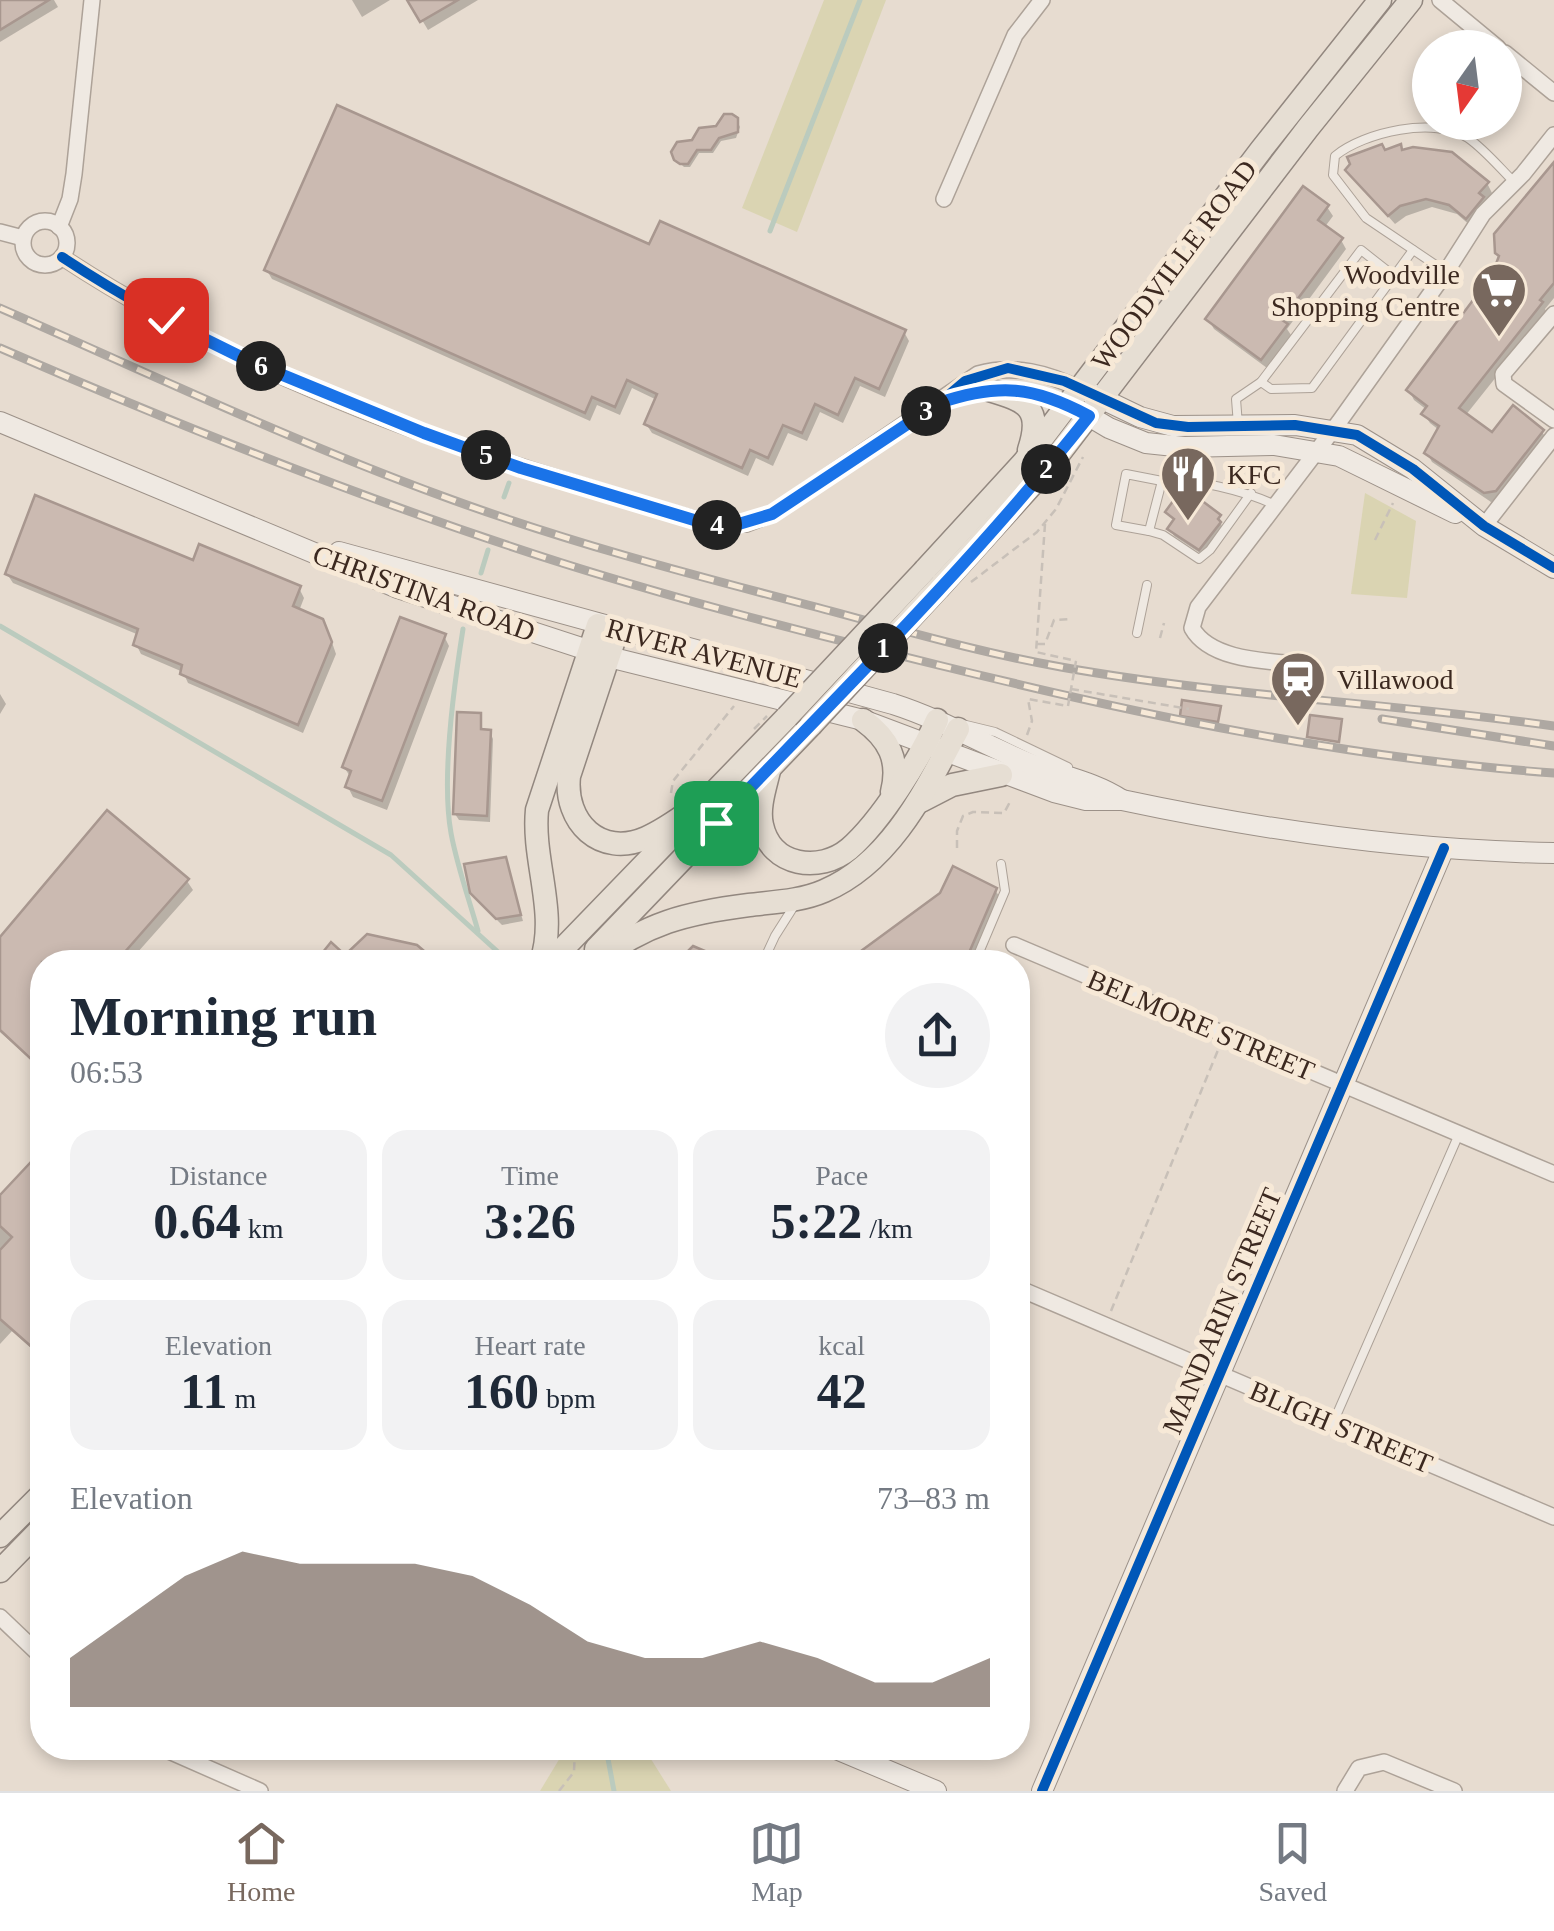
<!DOCTYPE html>
<meta charset="utf-8">
<style>
:root{--surface:#fff;--page:#f2f2f3;--text:#1f2937;--muted:#747a83;--line:#e0e1e3;--accent:#78685e}
body{margin:0;font-family:Georgia,serif;background:var(--page);color:var(--text);height:100vh;display:flex;flex-direction:column;font-size:38px;white-space:nowrap}
*{box-sizing:border-box;margin:0}
p{font-size:32px;color:var(--muted)}
.icon{flex:none;width:55px;height:55px;fill:none;stroke:currentColor;stroke-width:2;stroke-linecap:round;stroke-linejoin:round}
.map{position:relative;flex:1;overflow:hidden}
.side{position:absolute;left:30px;top:950px;width:1000px;height:810px;display:flex;flex-direction:column;background:var(--surface);border-radius:40px;box-shadow:0 5px 15px #0003}
.side>*{flex:none}
.needle{width:65px;rotate:194deg}
.controls{position:absolute;left:1412px;top:30px;display:grid;gap:20px}
.controls a{display:grid;place-items:center;width:110px;height:110px;border-radius:50%;background:var(--surface);box-shadow:0 5px 15px #0003;font-size:50px}
.pin{position:absolute;display:grid;place-items:center;width:85px;height:85px;color:#fff;margin:-42px;border-radius:20px;box-shadow:0 5px 15px #0006}
.km{position:absolute;width:50px;height:50px;margin:-25px;border-radius:50%;background:#222;color:#fff;font-size:28px;line-height:50px;text-align:center}
.round{display:grid;place-items:center;flex:none;width:105px;height:105px;border-radius:52px;background:var(--page)}
.headline{display:flex;align-items:center;justify-content:space-between;height:170px;padding:0 40px}
h1{font-size:55px;font-weight:600;line-height:75px}
.metrics{display:grid;grid-template-columns:repeat(3,1fr);gap:15px;height:170px;padding:10px 40px}
.metrics div{display:grid;align-content:center;border-radius:25px;background:var(--page);text-align:center}
.metrics b{font-size:50px;font-weight:600}
.metrics small{font-size:28px;font-weight:400}
.metrics p{font-size:28px}
.chart{height:280px;padding:20px 40px}
.chart p{display:flex;justify-content:space-between}
.chart svg{width:100%;height:180px;margin-top:10px;fill:var(--accent);opacity:.7}
.tab-bar{display:flex;justify-content:space-around;align-items:center;height:140px;border-top:2px solid var(--line);background:var(--surface);font-size:28px;color:var(--muted)}
.tab-bar a{display:grid;justify-items:center;gap:5px}
.tab-bar .selected{color:var(--accent)}
.map>svg:first-child{display:block}
.green{fill:#dad4b2}
.shadow{fill:#0003}
.lines{fill:none;stroke-linecap:round;stroke-linejoin:round}
.stream{stroke:#bbcbbe;stroke-width:5}
.building{fill:#cbbab1;stroke:#a8978f;stroke-width:2.5}
.lane-casing{stroke:#ada298;stroke-width:10}
.street-casing{stroke:#ada298;stroke-width:18}
.secondary-casing{stroke:#9c9188;stroke-width:22}
.primary-casing{stroke:#92877f;stroke-width:25}
.path{stroke:#c8c0b8;stroke-width:2.5;stroke-dasharray:8 5;stroke-linecap:butt}
.lane{stroke:#efe9e2;stroke-width:8}
.street{stroke:#efe9e2;stroke-width:15}
.secondary{stroke:#efe9e2;stroke-width:20}
.primary{stroke:#e6ded3;stroke-width:22}
.rail-casing{stroke:#aea8a2;stroke-width:9}
.rail{stroke:#f7e9d7;stroke-width:5;stroke-dasharray:15;stroke-linecap:butt}
.primary-bridge-casing{stroke:#92877f;stroke-width:25;stroke-linecap:butt}
.path-bridge{stroke:#c8c0b8;stroke-width:2.5;stroke-dasharray:8 5;stroke-linecap:butt}
.primary-bridge{stroke:#e6ded3;stroke-width:22}
.cycleway-casing{stroke:#f7e9d7;stroke-width:16}
.cycleway{stroke:#0057b8;stroke-width:10}
.route-casing{stroke:#fff;stroke-width:20}
.route{stroke:#1a73e8;stroke-width:12}
.labels{text-anchor:middle;dominant-baseline:central;stroke-width:10;stroke-linejoin:round;paint-order:stroke}
.street-label{font-size:28px;fill:#3c2920;stroke:#f7e9d7}
.poi-label{font-size:28px;fill:#3c2920;stroke:#f7e9d7;text-anchor:start}
</style>
<div class="map">
<svg width="1554" height="1791" viewBox="0 0 1554 1791">
<rect width="100%" height="100%" fill="#e7dcd0"/>
<g class="green">
<path d="M824,0H886L797,232L742,208Z"/>
<path d="M1365,493L1416,521L1407,598L1351,594Z"/>
<path d="M566,1748H644L671,1791H540Z"/>
</g>
<g class="shadow">
<path d="M0,0H54L58,7L0,42Z"/>
<path d="M352,0H390L362,17Z"/>
<path d="M410,0H478L428,30Z"/>
<path d="M738,123L740,127L736,138L721,141L713,153H699L690,167H684L677,160L694,142Z"/>
<path d="M1385,153H1403L1487,183L1492,193L1472,227L1457,214L1432,207L1406,216L1395,224L1348,171Z"/>
<path d="M1554,166V298L1545,309L1547,313L1465,416L1493,435L1542,432L1548,441L1502,500L1491,502L1432,462L1427,453L1439,430L1430,423L1424,414L1427,410L1414,400L1409,390L1487,293Z"/>
<path d="M1327,207L1333,216L1324,228L1341,240L1346,249L1287,329L1291,335L1267,368L1214,329L1208,319Z"/>
<path d="M651,248L904,332L909,341L885,397L860,386L843,423L820,412L807,441L788,433L773,466L756,458L748,476L652,433L646,424L657,400L632,388L620,415L597,405L590,421L272,279L266,269Z"/>
<path d="M1168,512L1219,517L1223,530L1203,555L1174,536L1170,529L1175,521Z"/>
<path d="M194,563L299,588L304,598L299,611L328,631L336,654L303,733L188,683L183,672L141,654L136,644L139,635L13,583L7,574Z"/>
<path d="M444,636L449,646L387,810L353,797L348,787L351,778L344,767Z"/>
<path d="M0,694L6,704L0,714Z"/>
<path d="M1219,708V725L1185,720L1182,716Z"/>
<path d="M480,716L483,732H490L493,739L490,822L459,820L455,814Z"/>
<path d="M505,860L523,921L502,925L477,900Z"/>
<path d="M187,881L193,890L129,962H42V1061L38,1066L0,1032V941Z"/>
<path d="M995,890L1001,899L974,962H850L942,895Z"/>
<path d="M331,946L345,958L416,947L433,962H319Z"/>
<path d="M30,1166L42,1178V1358L12,1331L0,1344V1199Z"/>
</g>
<g class="lines">
<g class="stream">
<path d="M770,231L860,0"/>
<path d="M504,497L509,483"/>
<path d="M481,573L488,550"/>
<path d="M0,626L391,855L509,962"/>
<path d="M463,629C454,685 441,778 451,833C457,866 469,899 478,931"/>
<path d="M606,1748L614,1791"/>
</g>
</g>
<g class="building">
<path d="M0,0H49L0,30Z"/>
<path d="M407,0H458L420,22Z"/>
<path d="M337,105L649,244L660,221L906,330L879,389L855,378L838,415L815,404L802,433L783,425L768,458L750,450L742,468L644,424L657,394L627,380L615,407L592,397L585,413L264,270Z"/>
<path d="M724,114H732L738,118V132L719,138L711,150H697L688,164H680L674,160L671,152L677,142L692,140L699,128L716,126Z"/>
<path d="M1382,144L1385,150L1401,144L1402,150L1413,147L1452,152L1489,182L1479,193L1484,197L1466,219L1449,205L1426,199L1400,206L1388,216L1345,170L1350,164L1347,157Z"/>
<path d="M1554,162V283L1540,300L1543,302L1459,408L1492,432L1513,405L1544,430L1496,491L1484,493L1424,453L1439,426L1421,414L1427,406L1406,390L1482,288L1486,290L1499,256L1495,253L1494,234Z"/>
<path d="M1303,186L1329,205L1318,220L1343,238L1282,320L1288,324L1261,360L1205,319Z"/>
<path d="M1189,491L1221,515L1218,519L1221,522L1199,550L1167,529L1174,519L1165,512L1176,497Z"/>
<path d="M35,495L193,560L199,544L301,586L293,606L323,619L332,642L298,725L180,674L182,665L133,645L138,629L5,574Z"/>
<path d="M400,617L446,634L382,801L345,787L351,771L342,767Z"/>
<path d="M1182,700L1221,706L1218,722L1180,716Z"/>
<path d="M457,712L481,713V729L491,730L487,816L453,814Z"/>
<path d="M1310,715L1342,719L1339,742L1307,737Z"/>
<path d="M107,810L189,879L116,962H42V1046L31,1059L0,1030V937Z"/>
<path d="M506,857L521,915L496,919L470,893L464,864Z"/>
<path d="M953,866L997,888L965,962H846L940,893Z"/>
<path d="M367,934L417,945L437,962H315L331,942L345,955Z"/>
<path d="M693,946L731,962H677Z"/>
<path d="M30,1163L42,1174V1356L0,1319V1250L12,1237L0,1226V1195Z"/>
</g>
<g class="lines">
<g class="lane-casing">
<g id="lane">
<path d="M1446,272L1366,218L1333,175L1335,156C1364,132 1435,116 1468,138C1484,149 1499,167 1513,181"/>
<path d="M1261,382L1361,250L1394,276"/>
<path d="M1238,425L1236,399L1261,382L1271,389L1312,388L1413,250"/>
<path d="M1184,448V478"/>
<path d="M1162,481L1126,474L1116,525L1149,531L1162,481C1191,477 1248,492 1275,505"/>
<path d="M1149,531L1163,535L1199,559L1210,550L1251,493"/>
<path d="M1137,633L1147,585"/>
<path d="M962,724L995,732L1068,767"/>
<path d="M763,962L775,936L794,906"/>
<path d="M975,962L1005,891L1001,864"/>
<path d="M1333,1423L1459,1134"/>
</g>
</g>
<g class="street-casing">
<g id="street">
<path d="M1440,0L1498,48"/>
<path d="M1505,53L1554,93"/>
<path d="M944,199L1015,35L1042,0"/>
<circle cx="45" cy="243" r="22"/>
<path d="M59,227L70,199L74,174L92,0"/>
<path d="M0,232L23,238"/>
<path d="M62,257C220,361 402,432 583,486C626,499 670,514 714,524H746L772,514L978,374C1015,364 1047,373 1080,389"/>
<path d="M1554,314L1503,374L1504,384L1554,420"/>
<path d="M947,400C990,386 1027,387 1069,405"/>
<path d="M1484,526L1554,436"/>
<path d="M1306,665C1272,661 1211,662 1192,628L1198,607L1339,422L1446,272L1483,214L1523,174L1554,135"/>
<path d="M1014,945L1554,1174"/>
<path d="M1018,1288L1554,1517"/>
<path d="M0,1617L42,1657"/>
<path d="M162,1748L260,1791"/>
<path d="M1345,1791L1359,1768L1384,1762L1454,1791"/>
</g>
</g>
<g class="secondary-casing">
<g id="secondary">
<path d="M1090,393L1140,417L1173,426L1295,425L1357,435L1413,469L1484,526L1554,568"/>
<path d="M1077,409L1109,428L1146,443L1184,447L1274,445L1339,456L1455,513"/>
<path d="M0,422L398,588L609,657L863,720L1054,792L1086,800H1122C1263,830 1410,851 1554,853"/>
<path d="M339,552L893,704C940,719 983,744 1028,763C1060,776 1093,781 1122,800"/>
<path d="M834,1748L936,1791"/>
<path d="M1042,1791L1444,848"/>
</g>
</g>
<g class="primary-casing">
<g id="primary">
<path d="M989,390C1026,401 1043,407 1029,450"/>
<path d="M925,570L1024,462L1261,150L1380,0"/>
<path d="M940,586L1055,459L1308,128L1411,0"/>
<path d="M617,631L569,776C564,822 600,858 646,838C667,829 687,813 706,800"/>
<path d="M863,720C889,739 900,760 892,792"/>
<path d="M769,771C765,788 758,808 762,825C771,867 820,873 849,849C881,821 920,759 937,720"/>
<path d="M921,801L952,785L1001,775"/>
<path d="M596,949L811,725"/>
<path d="M541,962C558,913 532,861 537,810L598,625"/>
<path d="M550,962L787,717"/>
<path d="M595,962C646,923 686,913 749,905C774,902 801,901 824,891C891,863 926,789 958,729"/>
<path d="M0,1536L42,1494"/>
<path d="M0,1571L42,1528"/>
</g>
</g>
<g class="path">
<path d="M1045,524L1036,652L1076,661"/>
<path d="M1375,540L1393,503"/>
<path d="M971,582L1037,532L1056,509L1083,457"/>
<path d="M1160,638L1164,623"/>
<path d="M1037,644H1045L1054,620L1070,619"/>
<path d="M1071,689L1189,709"/>
<path d="M1027,735L1032,721L1028,699L1068,706"/>
<path d="M671,793L673,781L734,706"/>
<path d="M957,848V831L963,816L973,812L1004,813L1011,800"/>
<path d="M1111,1311L1218,1050"/>
<path d="M559,1791L574,1772L575,1748"/>
</g>
<use href="#lane" class="lane"/>
<use href="#street" class="street"/>
<use href="#secondary" class="secondary"/>
<use href="#primary" class="primary"/>
<g class="rail-casing">
<g id="rail">
<path d="M0,308C146,372 292,441 442,496C561,540 685,573 808,605C892,627 976,652 1061,667C1224,696 1390,703 1554,726"/>
<path d="M0,348C184,428 370,502 562,563C686,602 812,634 938,665C1141,715 1345,758 1554,773"/>
<path d="M1382,719L1554,746"/>
</g>
</g>
<use href="#rail" class="rail"/>
<g class="primary-bridge-casing">
<g id="primary-bridge">
<path d="M787,717L925,570"/>
<path d="M811,725L940,586"/>
</g>
</g>
<g class="path-bridge">
<path d="M1068,706L1076,661"/>
<path d="M754,729L767,716"/>
</g>
<use href="#primary-bridge" class="primary-bridge"/>
<g class="cycleway-casing">
<g id="cycleway">
<path d="M62,257C220,361 402,432 583,486C626,499 670,514 714,524H746L772,514L939,403L965,381L1008,368L1064,381L1156,423L1188,427L1295,425L1357,435L1413,469L1484,526L1554,568"/>
<path d="M1042,1791L1444,848"/>
</g>
</g>
<use href="#cycleway" class="cycleway"/>
</g>
<g class="lines">
<g class="route-casing">
<path id="route" d="M166,320L251,362L424,433L521,468L694,520L732,526L772,514L939,403C999,383 1033,386 1089,416C975,560 843,691 716,823"/>
</g>
<use href="#route" class="route"/>
</g>
<defs>
<g id="supermarket-pin" transform="scale(2.875)"><path d="M0 17L-7.5 6A9.5 9.5 0 1 1 7.5 6Z" fill="#78685e" stroke="#f7e9d7"/><path d="M-6-5.5h2.5l.6 2H6L4.5 2H-2.5L-4.4-4H-6ZM-1.5 3.2a1.3 1.3 0 1 0 .1 0ZM3 3.2a1.3 1.3 0 1 0 .1 0Z" fill="#fff"/></g>
<g id="restaurant-pin" transform="scale(2.875)"><path d="M0 17L-7.5 6A9.5 9.5 0 1 1 7.5 6Z" fill="#78685e" stroke="#f7e9d7"/><path d="M-5-6h1v4h1v-4h1v4h1v-4h1v5L-1.5 .5V6h-2V.5L-5-1ZM5-6V6H3V1.5H1.5Q1.5-4 5-6Z" fill="#fff"/></g>
<g id="station-pin" transform="scale(2.875)"><path d="M0 17L-7.5 6A9.5 9.5 0 1 1 7.5 6Z" fill="#78685e" stroke="#f7e9d7"/><path d="M-3-6H3Q5-6 5-4V2Q5 4 3 4L4.5 6H3L1.5 4h-3L-3 6H-4.5L-3 4Q-5 4-5 2V-4Q-5-6-3-6ZM-3.5-4v3h7v-3ZM-3.5 1v1.5H-2V1ZM2 1v1.5H3.5V1Z" fill="#fff"/></g>
</defs>
<g fill-rule="evenodd">
<use href="#supermarket-pin" x="1499" y="290"/>
<use href="#restaurant-pin" x="1188" y="474"/>
<use href="#station-pin" x="1298" y="679"/>
</g>
<g class="labels">
<g class="street-label">
<text transform="translate(1174 265) rotate(-53)">WOODVILLE ROAD</text>
<text transform="translate(424 593) rotate(20)">CHRISTINA ROAD</text>
<text transform="translate(704 653) rotate(15)">RIVER AVENUE</text>
<text transform="translate(1201 1025) rotate(23)">BELMORE STREET</text>
<text transform="translate(1222 1311) rotate(-67)">MANDARIN STREET</text>
<text transform="translate(1341 1427) rotate(23)">BLIGH STREET</text>
</g>
<g class="poi-label">
<text x="1460" y="274" text-anchor="end">Woodville<tspan x="1460" dy="32">Shopping Centre</tspan></text>
<text x="1227" y="474">KFC</text>
<text x="1337" y="679">Villawood</text>
</g>
</g>
</svg>
<div class="controls">
<a><svg class="needle" viewBox="-14 -14 28 28"><path d="M0-13l5 13h-10z" fill="#e53935"/><path d="M0 13l5-13h-10z" fill="#747a83"/></svg></a>
</div>
<div class="pin" style="left:716px;top:823px;background:#1e9e55"><svg class="icon" aria-label="arrive" viewBox="0 0 24 24"><path d="M6 21V4h12l-3 4 3 4H6"/></svg></div>
<div class="pin" style="left:166px;top:320px;background:#d93025"><svg class="icon" aria-label="check" viewBox="0 0 24 24"><path d="M5 12l5 5 9-10"/></svg></div>
<b class="km" style="left:883px;top:648px">1</b>
<b class="km" style="left:1046px;top:469px">2</b>
<b class="km" style="left:926px;top:411px">3</b>
<b class="km" style="left:717px;top:525px">4</b>
<b class="km" style="left:486px;top:455px">5</b>
<b class="km" style="left:261px;top:366px">6</b>
<section class="side">
<div class="headline"><div><h1>Morning run</h1><p>06:53</p></div><a class="round"><svg class="icon" aria-label="share" viewBox="0 0 24 24"><path d="M12 15V3M7 8l5-5 5 5M5 13v7h14v-7"/></svg></a></div>
<div class="metrics">
<div><p>Distance</p><b>0.64<small> km</small></b></div>
<div><p>Time</p><b>3:26</b></div>
<div><p>Pace</p><b>5:22<small> /km</small></b></div>
</div>
<div class="metrics">
<div><p>Elevation</p><b>11<small> m</small></b></div>
<div><p>Heart rate</p><b>160<small> bpm</small></b></div>
<div><p>kcal</p><b>42</b></div>
</div>
<div class="chart"><p><span>Elevation</span>73–83 m</p>
<svg viewBox="0 0 160 44" preserveAspectRatio="none"><path d="M0 44V32L10 22L20 12L30 6L40 9L50 9L60 9L70 12L80 19L90 28L100 32L110 32L120 28L130 32L140 38L150 38L160 32V44z"/></svg>
</div>
</section>
</div>
<nav class="tab-bar">
<a class="selected"><svg class="icon" aria-label="home" viewBox="0 0 24 24"><path d="M3 11l9-7 9 7M6 9v11h12V9"/></svg>Home</a>
<a><svg class="icon" aria-label="map" viewBox="0 0 24 24"><path d="M3 6l6-2 6 2 6-2v14l-6 2-6-2-6 2zM9 4v14M15 6v14"/></svg>Map</a>
<a><svg class="icon" aria-label="saved" viewBox="0 0 24 24"><path d="M7 4h10v16l-5-4-5 4z"/></svg>Saved</a>
</nav>
